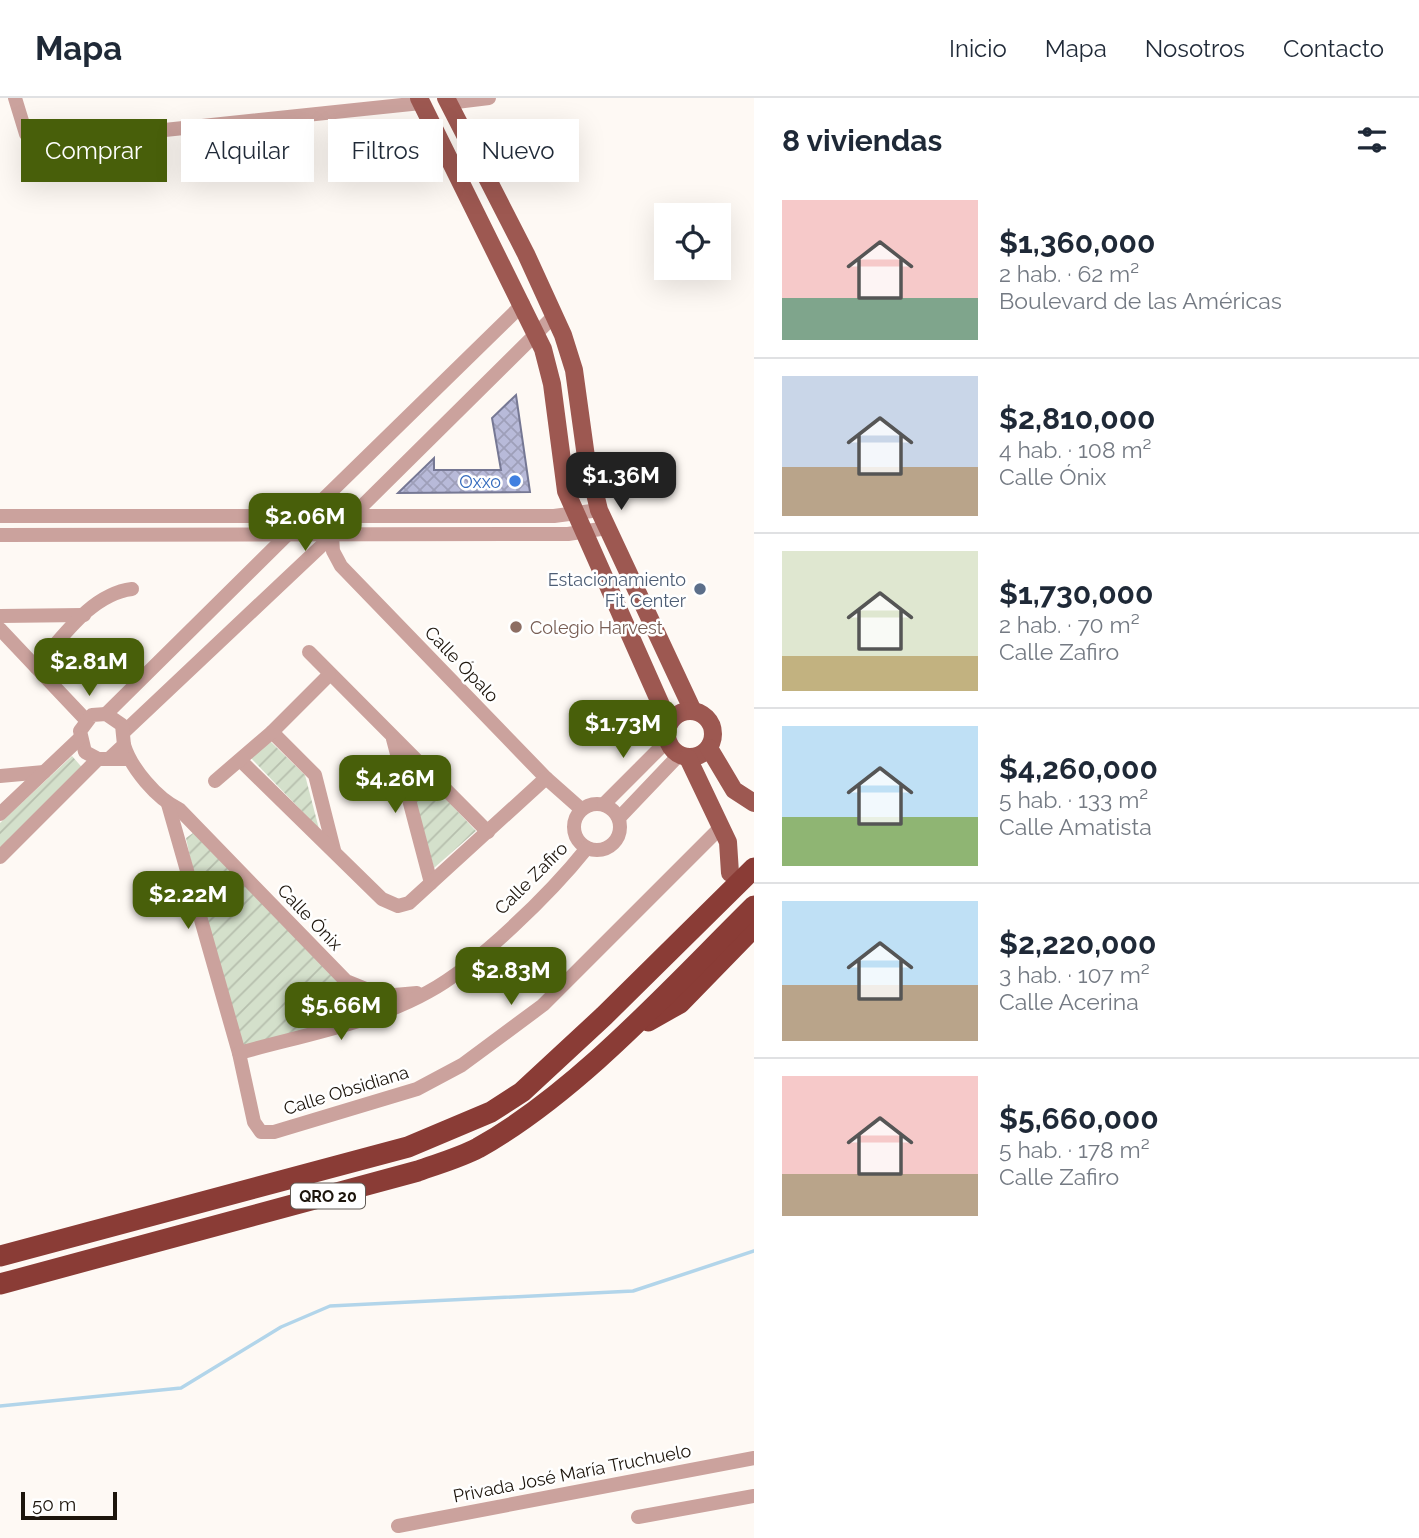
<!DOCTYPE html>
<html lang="es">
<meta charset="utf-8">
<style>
body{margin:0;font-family:Raleway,sans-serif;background:#f2f2f3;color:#1f2937;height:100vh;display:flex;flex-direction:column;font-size:26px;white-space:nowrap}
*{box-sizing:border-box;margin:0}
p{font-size:23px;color:#747a83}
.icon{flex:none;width:38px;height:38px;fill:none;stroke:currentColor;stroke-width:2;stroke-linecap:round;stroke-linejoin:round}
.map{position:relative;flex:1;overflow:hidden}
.sheet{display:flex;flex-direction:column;background:#fff;width:665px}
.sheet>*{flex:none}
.guide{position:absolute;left:21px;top:21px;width:626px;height:63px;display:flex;gap:14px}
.tools{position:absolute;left:654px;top:105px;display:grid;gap:14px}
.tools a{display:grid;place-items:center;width:77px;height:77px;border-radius:0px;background:#fff;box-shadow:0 7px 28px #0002;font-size:35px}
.scale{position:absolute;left:21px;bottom:18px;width:96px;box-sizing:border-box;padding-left:7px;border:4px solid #1d150c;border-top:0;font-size:19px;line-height:24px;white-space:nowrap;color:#1d150c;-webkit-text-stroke:5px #fff;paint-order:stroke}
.price{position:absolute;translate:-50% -60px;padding:0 16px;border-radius:14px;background:#485f0a;color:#fff;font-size:23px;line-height:46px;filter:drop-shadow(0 2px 4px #0008)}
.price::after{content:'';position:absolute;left:50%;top:42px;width:21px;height:16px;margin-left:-10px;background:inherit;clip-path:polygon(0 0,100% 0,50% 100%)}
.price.on{background:#222;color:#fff}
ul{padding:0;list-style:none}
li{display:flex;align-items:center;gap:21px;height:175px;padding:0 28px}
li+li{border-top:2px solid #e0e1e3}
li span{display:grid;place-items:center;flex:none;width:196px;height:140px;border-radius:0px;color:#555}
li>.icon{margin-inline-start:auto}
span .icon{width:84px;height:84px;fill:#fffc;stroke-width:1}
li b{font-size:30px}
h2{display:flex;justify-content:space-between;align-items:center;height:84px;padding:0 28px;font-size:30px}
.pill{padding:0 24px;border-radius:0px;background:#fff;box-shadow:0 7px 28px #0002;font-size:24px;line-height:63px}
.pill.on{background:#485f0a;color:#fff}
header{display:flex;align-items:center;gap:42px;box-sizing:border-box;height:98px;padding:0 35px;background:#fff;border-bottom:2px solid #e0e1e3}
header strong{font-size:33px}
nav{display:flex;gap:38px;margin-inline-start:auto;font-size:24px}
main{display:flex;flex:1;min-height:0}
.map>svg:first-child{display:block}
.garden{fill:url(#garden-furrows)}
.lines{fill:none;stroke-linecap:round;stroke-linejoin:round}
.stream{stroke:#b2d5ea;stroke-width:3.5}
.building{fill:url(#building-cross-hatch);stroke:#767894;stroke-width:2}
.minor{stroke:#cba29d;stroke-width:14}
.major{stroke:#9d5851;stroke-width:18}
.highway{stroke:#8a3c36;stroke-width:21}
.shop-dot{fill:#3f7fe0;stroke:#fff;stroke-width:2.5}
.service-dot{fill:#5c6f8a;stroke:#fff;stroke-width:2.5}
.education-dot{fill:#8d6e63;stroke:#fff;stroke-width:2.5}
.labels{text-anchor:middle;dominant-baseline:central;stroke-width:5;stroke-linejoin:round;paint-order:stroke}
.shield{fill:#fff;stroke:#615b55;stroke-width:2}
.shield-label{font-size:16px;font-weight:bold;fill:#1d150c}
.shop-label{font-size:18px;fill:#366cbe;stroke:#fff;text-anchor:end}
.service-label{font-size:18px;fill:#4e5e75;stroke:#fff;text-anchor:end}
.education-label{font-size:18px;fill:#785e54;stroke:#fff;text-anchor:start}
.street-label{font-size:18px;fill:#1d150c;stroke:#fff}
</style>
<header>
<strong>Mapa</strong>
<nav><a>Inicio</a><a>Mapa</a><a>Nosotros</a><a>Contacto</a></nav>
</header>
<main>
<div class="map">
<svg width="754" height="1440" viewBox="0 0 754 1440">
<defs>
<pattern id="garden-furrows" width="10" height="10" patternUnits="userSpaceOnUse" patternTransform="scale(1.75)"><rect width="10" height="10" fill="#d4e0cb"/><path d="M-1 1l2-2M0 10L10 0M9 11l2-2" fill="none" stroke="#b6bfad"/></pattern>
<pattern id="building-cross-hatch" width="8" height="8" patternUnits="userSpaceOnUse" patternTransform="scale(1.75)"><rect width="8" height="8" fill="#b8bad9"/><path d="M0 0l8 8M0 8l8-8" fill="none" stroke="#9e9fb9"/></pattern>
</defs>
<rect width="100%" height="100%" fill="#fef9f4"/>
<g class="garden">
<path d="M270 643 305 677 319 731 250 659Z"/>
<path d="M402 654 476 733 434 770Z"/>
<path d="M72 658 86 674 0 753V725Z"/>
<path d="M193 735 201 739 334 873 399 902 373 913 240 953 190 759 186 740Z"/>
</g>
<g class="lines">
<path class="stream" d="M0 1308 181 1290 281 1229 330 1208 633 1193 754 1153"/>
</g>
<path class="building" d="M516 297 530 394 398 395 434 360V372H501L492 320Z"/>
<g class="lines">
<g class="minor">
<path d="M15 0 26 36 32 43 41 45 421 5"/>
<path d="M448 5 489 0"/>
<path d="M0 418H554L599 412"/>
<path d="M304 420 523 206"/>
<path d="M349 421 555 217"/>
<path d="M0 437 568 436 607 430"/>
<path d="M332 438 333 453 341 468 546 680 581 711"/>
<path d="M0 518 84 517"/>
<path d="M0 531 86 622"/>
<path d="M309 554 488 734"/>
<path d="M36 569C62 540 91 496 132 491"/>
<path d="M106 616 289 435"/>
<path d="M125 633 335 435"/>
<path d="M272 634 315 677 334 752"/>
<path d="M393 641 431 785"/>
<path d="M124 647C131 670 157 701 179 711L346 883 383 898 417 895"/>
<path d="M110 660 124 647 122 627 106 616 92 617 80 633 85 654 98 661H128"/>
<path d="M241 663 382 801 398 808 409 805 546 680"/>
<path d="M0 678 44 674"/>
<path d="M215 683 272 634 329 577"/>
<circle cx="597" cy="729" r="23"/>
<path d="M168 706 239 955 254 1024 261 1034H274L417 991 462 967 543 907 721 729"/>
<path d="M604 706 667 643"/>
<path d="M0 716 80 640"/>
<path d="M619 720 679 657"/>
<path d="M0 759 98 661"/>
<path d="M239 955C299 938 373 925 428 894 478 867 551 795 587 750"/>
<path d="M638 1419 754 1398"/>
<path d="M398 1428 754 1360"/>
</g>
<g class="major">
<path d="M419 0 543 251 552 286 566 393 669 625"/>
<path d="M446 0 526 156 563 237 574 272 586 359 599 412 693 613"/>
<circle cx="690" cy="636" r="23"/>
<path d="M709 650 734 692 754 705"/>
<path d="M688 660 728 744 730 775"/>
</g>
<g class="highway">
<path d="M648 923 680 905 754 829"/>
<path d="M0 1158 408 1049 491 1014 522 994 604 918 754 770"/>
<path d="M0 1186 418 1073C437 1066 459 1060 478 1050 578 994 672 889 754 808"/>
</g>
</g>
<circle class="shop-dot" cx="515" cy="383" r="7"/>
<circle class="service-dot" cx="700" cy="491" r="7"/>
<circle class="education-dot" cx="516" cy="529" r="7"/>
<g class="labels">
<rect class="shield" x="291" y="1085.5" width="74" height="25" rx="5"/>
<g class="shield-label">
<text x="328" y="1098">QRO 20</text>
</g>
<g class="shop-label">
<text x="501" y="383">Oxxo</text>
</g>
<g class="service-label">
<text x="686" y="481">Estacionamiento<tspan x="686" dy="21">Fit Center</tspan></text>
</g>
<g class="education-label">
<text x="530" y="529">Colegio Harvest</text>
</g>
<g class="street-label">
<text transform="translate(462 566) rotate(46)">Calle Ópalo</text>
<text transform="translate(531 780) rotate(-45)">Calle Zafiro</text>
<text transform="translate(310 819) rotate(46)">Calle Ónix</text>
<text transform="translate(346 992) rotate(-17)">Calle Obsidiana</text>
<text transform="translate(572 1375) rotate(-11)">Privada José María Truchuelo</text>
</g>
</g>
</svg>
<div class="tools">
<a><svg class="icon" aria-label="locate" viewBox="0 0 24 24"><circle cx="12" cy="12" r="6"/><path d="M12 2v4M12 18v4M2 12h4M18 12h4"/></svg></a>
</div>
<div class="scale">50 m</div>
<b class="price on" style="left:621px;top:414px">$1.36M</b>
<b class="price" style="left:305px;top:455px">$2.06M</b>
<b class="price" style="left:89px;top:600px">$2.81M</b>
<b class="price" style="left:623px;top:662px">$1.73M</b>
<b class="price" style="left:395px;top:717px">$4.26M</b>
<b class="price" style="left:188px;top:833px">$2.22M</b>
<b class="price" style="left:511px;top:909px">$2.83M</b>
<b class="price" style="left:341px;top:944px">$5.66M</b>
<div class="guide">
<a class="pill on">Comprar</a>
<a class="pill">Alquilar</a>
<a class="pill">Filtros</a>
<a class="pill">Nuevo</a>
</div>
</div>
<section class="sheet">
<h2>8 viviendas<svg class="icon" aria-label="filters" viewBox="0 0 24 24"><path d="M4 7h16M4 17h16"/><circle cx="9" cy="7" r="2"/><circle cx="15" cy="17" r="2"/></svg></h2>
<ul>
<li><span style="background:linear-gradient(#f6c9c9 70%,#7fa58c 0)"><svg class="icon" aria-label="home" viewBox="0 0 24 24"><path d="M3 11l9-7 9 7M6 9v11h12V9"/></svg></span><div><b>$1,360,000</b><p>2 hab. · 62 m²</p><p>Boulevard de las Américas</p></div></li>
<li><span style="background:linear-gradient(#c9d6e8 65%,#b9a48a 0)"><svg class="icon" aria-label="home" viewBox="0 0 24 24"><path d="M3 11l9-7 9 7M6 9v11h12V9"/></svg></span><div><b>$2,810,000</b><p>4 hab. · 108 m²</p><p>Calle Ónix</p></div></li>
<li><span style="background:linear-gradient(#dfe7d0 75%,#c2b280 0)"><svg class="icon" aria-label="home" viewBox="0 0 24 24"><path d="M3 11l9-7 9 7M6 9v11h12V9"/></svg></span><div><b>$1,730,000</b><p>2 hab. · 70 m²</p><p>Calle Zafiro</p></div></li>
<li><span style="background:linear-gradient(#bfe0f5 65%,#8fb573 0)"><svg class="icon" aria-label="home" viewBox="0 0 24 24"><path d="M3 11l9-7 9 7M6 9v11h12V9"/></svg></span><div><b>$4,260,000</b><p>5 hab. · 133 m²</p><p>Calle Amatista</p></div></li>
<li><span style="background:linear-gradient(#bfe0f5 60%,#b9a48a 0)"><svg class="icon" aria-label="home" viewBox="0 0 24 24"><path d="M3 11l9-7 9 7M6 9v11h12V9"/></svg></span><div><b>$2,220,000</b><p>3 hab. · 107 m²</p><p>Calle Acerina</p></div></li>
<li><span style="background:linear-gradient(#f6c9c9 70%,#b9a48a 0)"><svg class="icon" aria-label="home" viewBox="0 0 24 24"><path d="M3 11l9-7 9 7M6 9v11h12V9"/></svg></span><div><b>$5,660,000</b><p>5 hab. · 178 m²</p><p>Calle Zafiro</p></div></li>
</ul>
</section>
</main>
